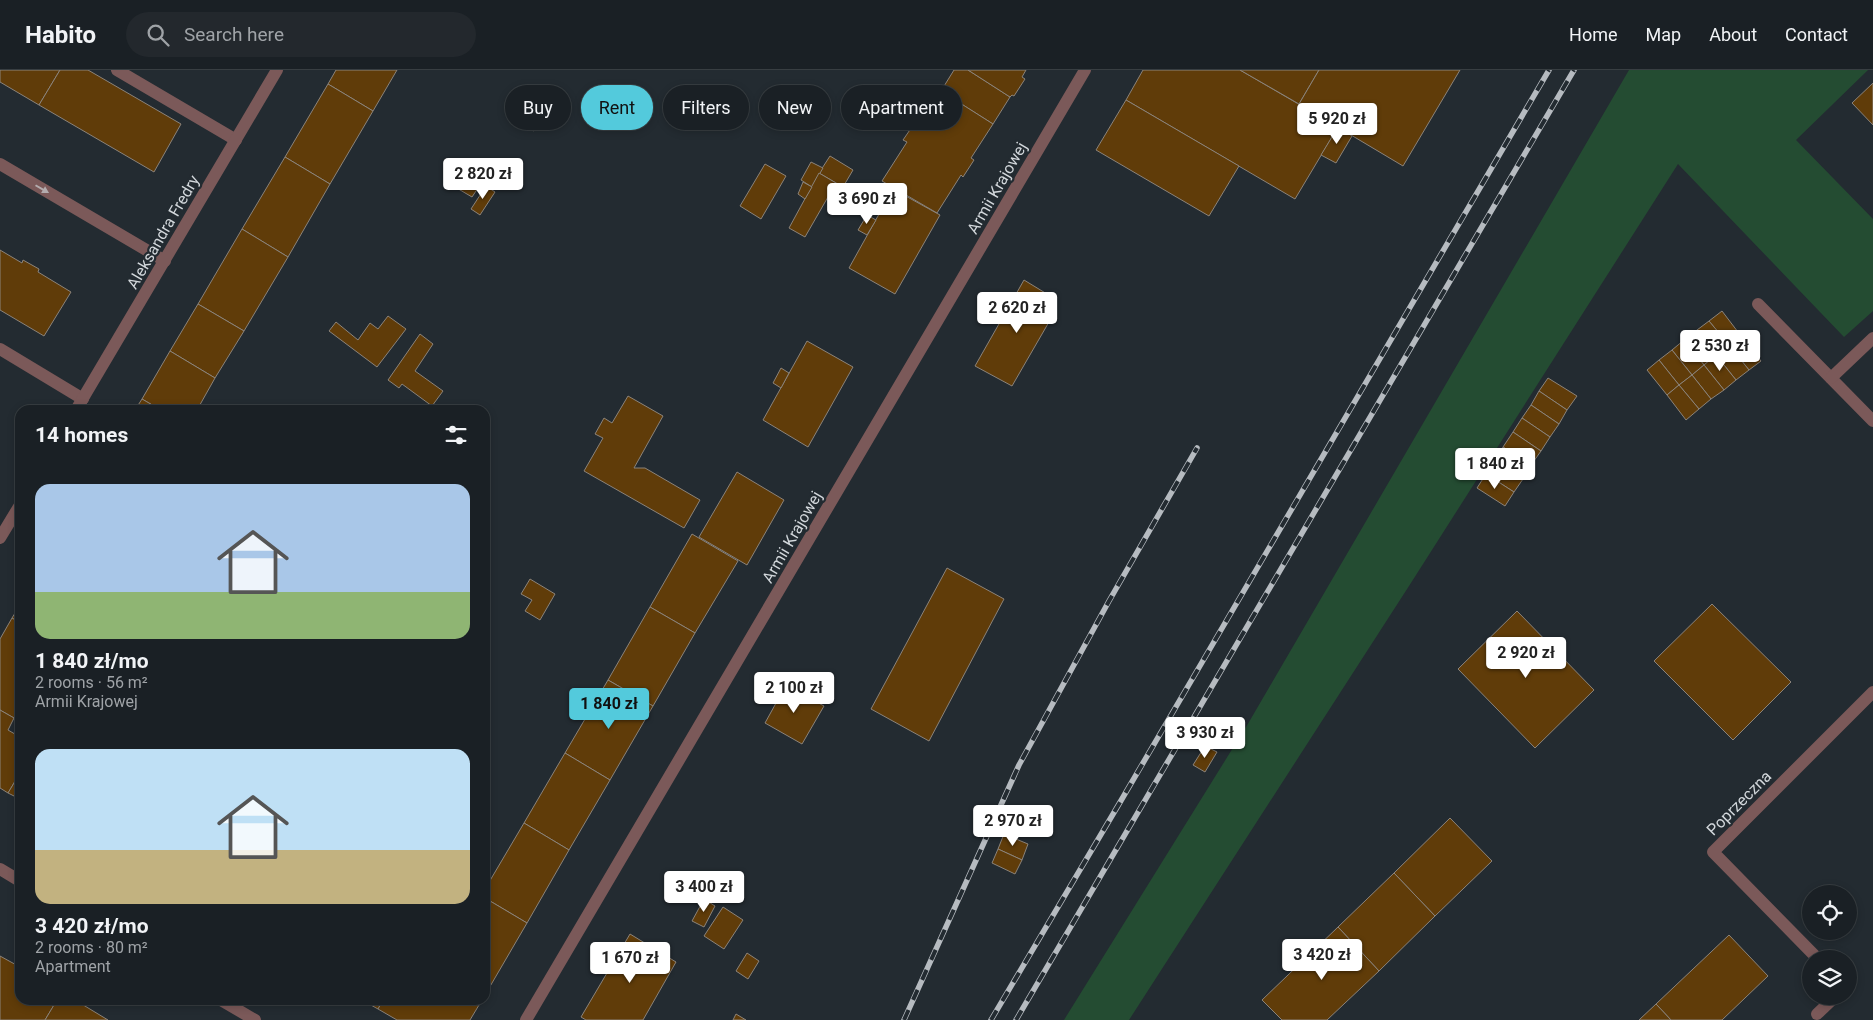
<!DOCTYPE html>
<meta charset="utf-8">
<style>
body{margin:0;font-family:Roboto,sans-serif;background:#23282d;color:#f1f3f6;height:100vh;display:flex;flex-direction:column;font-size:19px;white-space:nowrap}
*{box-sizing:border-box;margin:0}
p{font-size:16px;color:#9fa3a7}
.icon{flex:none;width:28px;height:28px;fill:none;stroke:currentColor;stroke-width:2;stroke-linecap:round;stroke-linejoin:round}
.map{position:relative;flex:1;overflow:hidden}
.panel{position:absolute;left:15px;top:335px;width:475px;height:600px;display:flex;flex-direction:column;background:#1a2025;border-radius:15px;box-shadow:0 2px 8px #0003,0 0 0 1px #383e42}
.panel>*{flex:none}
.banner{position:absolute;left:505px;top:15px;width:475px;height:45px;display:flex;gap:10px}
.fabs{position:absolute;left:1802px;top:815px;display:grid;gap:10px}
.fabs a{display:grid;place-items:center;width:55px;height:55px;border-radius:50%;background:#1a2025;box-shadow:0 2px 8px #0003,0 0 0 1px #383e42;font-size:25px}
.price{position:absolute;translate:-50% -42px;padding:0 11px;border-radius:5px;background:#fff;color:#222;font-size:16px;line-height:32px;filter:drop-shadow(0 1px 2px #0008)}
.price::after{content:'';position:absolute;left:50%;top:30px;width:15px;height:11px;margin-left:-8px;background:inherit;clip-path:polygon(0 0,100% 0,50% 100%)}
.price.active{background:#53cadc;color:#111}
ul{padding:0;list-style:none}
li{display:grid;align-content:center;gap:10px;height:265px;padding:0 20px}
li span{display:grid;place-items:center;height:155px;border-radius:15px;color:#555}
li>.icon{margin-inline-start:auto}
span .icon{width:90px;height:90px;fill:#fffc;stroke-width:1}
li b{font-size:21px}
h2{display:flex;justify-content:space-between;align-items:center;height:60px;padding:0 20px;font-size:21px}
.tag{padding:0 18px;border-radius:22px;background:#1a2025;box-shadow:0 2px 8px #0003,0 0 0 1px #383e42;font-size:18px;line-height:45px}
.tag.active{background:#53cadc;color:#111}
header{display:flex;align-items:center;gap:30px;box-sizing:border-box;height:70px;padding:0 25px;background:#1a2025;border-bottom:1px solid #383e42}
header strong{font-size:24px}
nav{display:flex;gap:28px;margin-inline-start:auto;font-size:18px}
.search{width:350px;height:45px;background:#23282d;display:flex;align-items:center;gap:12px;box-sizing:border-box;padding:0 18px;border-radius:28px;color:#9fa3a7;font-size:19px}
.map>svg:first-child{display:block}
.green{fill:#244c32}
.building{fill:#603c09;stroke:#8b837a}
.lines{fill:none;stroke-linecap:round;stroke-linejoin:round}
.minor{stroke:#7b5959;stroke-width:12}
.rail-casing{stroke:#b6bbc0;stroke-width:5.5}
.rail{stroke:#232b31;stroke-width:4;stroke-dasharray:11;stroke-linecap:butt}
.oneway{fill:#b4acae}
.labels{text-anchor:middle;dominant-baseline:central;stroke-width:4.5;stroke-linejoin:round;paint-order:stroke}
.street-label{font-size:16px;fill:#d3d8dc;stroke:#232b31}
</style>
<header>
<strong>Habito</strong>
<div class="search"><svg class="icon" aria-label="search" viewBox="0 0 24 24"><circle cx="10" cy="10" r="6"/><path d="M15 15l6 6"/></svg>Search here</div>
<nav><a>Home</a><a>Map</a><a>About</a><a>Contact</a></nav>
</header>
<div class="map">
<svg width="1873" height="950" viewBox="0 0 1873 950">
<rect width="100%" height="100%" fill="#232b31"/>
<path class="green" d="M1629 0H1868L1796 70 1873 149V241L1844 267 1678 94 1409 516 1129 950H1064L1249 652Z"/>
<g class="building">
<path d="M0 0H60L39 35 0 12Z"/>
<path d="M60 0H88L181 54 154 102 39 35Z"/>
<path d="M336 0H397L373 41 328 14Z"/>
<path d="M954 0H968L1010 27 993 54 941 21Z"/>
<path d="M968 0H1026L1022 7 1025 9 1014 26 1012 25 1010 27Z"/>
<path d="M1143 0H1240L1338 57 1295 129 1126 30Z"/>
<path d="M1240 0H1319L1299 34Z"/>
<path d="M1319 0H1460L1403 96 1299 34Z"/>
<path d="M1873 13V55L1852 33Z"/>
<path d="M328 14 373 41 330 114 285 87Z"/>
<path d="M941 21 993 54 971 88 974 90 963 107 961 105 937 143 882 111 907 72 903 70 916 51 918 53 938 22 939 23Z"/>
<path d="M1126 30 1239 96 1209 146 1096 80Z"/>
<path d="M529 34 545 44 534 61 518 50Z"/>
<path d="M1338 57 1352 66 1336 93 1321 85Z"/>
<path d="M830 86 853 100 843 117 819 103Z"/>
<path d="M285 87 330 114 288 187 242 159Z"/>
<path d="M811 92 823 98 812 117 801 110Z"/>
<path d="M765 94 786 106 761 149 740 136Z"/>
<path d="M819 103 836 113 805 167 789 158Z"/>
<path d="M461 107 478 118 472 127 455 117Z"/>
<path d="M803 112 812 117 805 129 798 124Z"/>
<path d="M486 116 495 122 480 145 471 139Z"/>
<path d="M893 119 940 145 895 224 849 198Z"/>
<path d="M867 145 876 150 867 165 858 160Z"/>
<path d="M242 159 288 187 244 261 198 234Z"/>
<path d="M0 180 22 193 23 190 39 199 38 202 71 222 44 266 0 240Z"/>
<path d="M1024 210 1047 224 1053 245 1012 316 975 296Z"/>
<path d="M198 234 244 261 215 308 170 281Z"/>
<path d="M1722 241 1741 266 1729 275 1709 251Z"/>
<path d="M388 246 406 259 377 297 329 261 336 252 358 270 370 253 378 259Z"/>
<path d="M1709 251 1729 275 1716 285 1697 260Z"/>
<path d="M1697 260 1716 285 1704 295 1684 270Z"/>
<path d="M420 264 433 274 415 301 443 321 432 336 402 314 399 318 388 310Z"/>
<path d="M1741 266 1761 291 1749 300 1729 275Z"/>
<path d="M1684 270 1704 295 1692 305 1672 280Z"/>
<path d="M807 271 853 297 808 377 763 350Z"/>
<path d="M1729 275 1749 300 1736 310 1716 285Z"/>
<path d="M1672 280 1692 305 1679 315 1659 290Z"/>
<path d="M170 281 215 308 197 340H161L142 329Z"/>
<path d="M1716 285 1736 310 1724 320 1704 295Z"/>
<path d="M1659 290 1679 315 1667 325 1647 300Z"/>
<path d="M1704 295 1724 320 1711 329 1692 305Z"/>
<path d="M781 298 789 303 781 318 773 313Z"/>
<path d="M1692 305 1711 329 1699 339 1679 315Z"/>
<path d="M1548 308 1577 326 1567 340 1539 321Z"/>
<path d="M1679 315 1699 339 1686 350 1667 325Z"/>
<path d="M1539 321 1567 340 1559 354 1531 335Z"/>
<path d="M628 326 663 346 634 398H645L700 430 684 458 584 401 603 368 595 364 604 348 612 353Z"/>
<path d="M142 329 161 340H135Z"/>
<path d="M1531 335 1559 354 1550 367 1522 348Z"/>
<path d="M1522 348 1550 367 1541 381 1513 362Z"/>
<path d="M1513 362 1541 381 1531 395 1503 377Z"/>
<path d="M1503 377 1531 395 1523 409 1495 390Z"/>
<path d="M1495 390 1523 409 1514 422 1486 404Z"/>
<path d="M737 402 784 430 747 495 699 467Z"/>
<path d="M1486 404 1514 422 1505 436 1477 418Z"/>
<path d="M692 464 738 491 695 563 650 537Z"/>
<path d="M947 498 1004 529 929 671 871 639Z"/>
<path d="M530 509 555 524 540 550 525 541 532 530 521 524Z"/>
<path d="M1712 534 1791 612 1733 670 1654 591Z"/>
<path d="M20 535V553L12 548Z"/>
<path d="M650 537 695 563 653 636 608 610Z"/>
<path d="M1517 541 1594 620 1535 678 1458 599Z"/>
<path d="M12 548 20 553V639L14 648 0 640V569Z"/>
<path d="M608 610 653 636 610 710 565 683Z"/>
<path d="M786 615 824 636 802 674 765 653Z"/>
<path d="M485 622 490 625 485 634Z"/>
<path d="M0 640 14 648 8 660 20 667V703L8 723 0 718Z"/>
<path d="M1205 676 1217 682 1205 702 1193 695Z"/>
<path d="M565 683 610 710 569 780 524 753Z"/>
<path d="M20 703V729L8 723Z"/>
<path d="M1450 748 1492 791 1435 846 1394 803Z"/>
<path d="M524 753 569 780 527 853 485 828V819Z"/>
<path d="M1004 764 1028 774 1022 790 998 779Z"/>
<path d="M998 779 1022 790 1015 804 992 793Z"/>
<path d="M1394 803 1435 846 1379 901 1338 857Z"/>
<path d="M485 828 527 853 485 925Z"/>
<path d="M704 829 715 836 704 857 692 851Z"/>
<path d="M723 837 743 850 724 879 704 866Z"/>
<path d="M1338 857 1379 901 1327 950H1282L1262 930Z"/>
<path d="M630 864 676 892 643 950H586L581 947Z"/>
<path d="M1729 865 1768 906 1722 950H1671L1656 934Z"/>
<path d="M747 883 759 891 748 909 736 901Z"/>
<path d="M0 886 20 897V930H57L45 950H0Z"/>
<path d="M57 930H75L108 950H45Z"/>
<path d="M362 930H383L378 939Z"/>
<path d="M383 930H482L470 950H397L378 939Z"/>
<path d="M1656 934 1671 950H1639Z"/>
<path d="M736 944 746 950H733Z"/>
</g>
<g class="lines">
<g class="minor">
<path d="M117 0 236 70"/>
<path d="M0 94 165 191"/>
<path d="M1758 234 1873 351"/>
<path d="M0 279 83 329"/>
<path d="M1831 308 1873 268"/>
<path d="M76 340 277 0"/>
<path d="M0 468 20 435"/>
<path d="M0 799 20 811"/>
<path d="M1818 889 1713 782 1873 622"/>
<path d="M221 930 255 950"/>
<path d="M1817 944 1836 926"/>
<path d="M526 950 1085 0"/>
</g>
<defs>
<g id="rail">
<path d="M904 950 1019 695 1109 531 1197 378"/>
<path d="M991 950 1119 734 1549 0"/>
<path d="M1016 950 1574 0"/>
</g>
</defs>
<use href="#rail" class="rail-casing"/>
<use href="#rail" class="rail"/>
</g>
<defs><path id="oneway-solid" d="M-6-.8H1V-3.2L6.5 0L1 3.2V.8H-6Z" transform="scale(1.25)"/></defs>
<use class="oneway" href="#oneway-solid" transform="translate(42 119) rotate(30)"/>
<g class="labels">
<g class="street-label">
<text transform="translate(997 118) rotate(-60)">Armii Krajowej</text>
<text transform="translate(163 162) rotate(-60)">Aleksandra Fredry</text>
<text transform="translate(792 467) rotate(-60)">Armii Krajowej</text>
<text transform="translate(1739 733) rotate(-45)">Poprzeczna</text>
</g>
</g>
</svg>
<div class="fabs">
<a><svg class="icon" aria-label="locate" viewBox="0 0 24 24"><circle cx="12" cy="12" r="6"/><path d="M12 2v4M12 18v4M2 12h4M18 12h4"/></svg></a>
<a><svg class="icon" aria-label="layers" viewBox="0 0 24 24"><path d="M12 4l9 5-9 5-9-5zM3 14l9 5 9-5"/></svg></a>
</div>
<b class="price" style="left:1337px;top:75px">5 920 zł</b>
<b class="price" style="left:483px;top:130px">2 820 zł</b>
<b class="price" style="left:867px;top:155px">3 690 zł</b>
<b class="price" style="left:1017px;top:264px">2 620 zł</b>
<b class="price" style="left:1720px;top:302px">2 530 zł</b>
<b class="price" style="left:1495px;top:420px">1 840 zł</b>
<b class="price" style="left:1526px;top:609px">2 920 zł</b>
<b class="price" style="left:794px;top:644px">2 100 zł</b>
<b class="price active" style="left:609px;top:660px">1 840 zł</b>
<b class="price" style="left:1205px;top:689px">3 930 zł</b>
<b class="price" style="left:1013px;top:777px">2 970 zł</b>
<b class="price" style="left:704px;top:843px">3 400 zł</b>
<b class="price" style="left:1322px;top:911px">3 420 zł</b>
<b class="price" style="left:630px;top:914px">1 670 zł</b>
<div class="banner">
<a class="tag">Buy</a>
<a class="tag active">Rent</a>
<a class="tag">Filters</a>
<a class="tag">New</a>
<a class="tag">Apartment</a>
</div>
<section class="panel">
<h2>14 homes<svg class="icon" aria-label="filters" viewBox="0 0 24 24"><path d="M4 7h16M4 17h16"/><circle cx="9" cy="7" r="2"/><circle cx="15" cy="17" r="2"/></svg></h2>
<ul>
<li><span style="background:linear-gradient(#a9c7e8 70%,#8fb573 0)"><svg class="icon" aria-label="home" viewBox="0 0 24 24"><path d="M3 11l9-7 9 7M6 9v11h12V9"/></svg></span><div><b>1 840 zł/mo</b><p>2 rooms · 56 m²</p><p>Armii Krajowej</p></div></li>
<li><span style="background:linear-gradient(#bfe0f5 65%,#c2b280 0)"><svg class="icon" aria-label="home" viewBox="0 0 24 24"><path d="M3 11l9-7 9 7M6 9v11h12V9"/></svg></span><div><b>3 420 zł/mo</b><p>2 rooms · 80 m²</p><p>Apartment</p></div></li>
</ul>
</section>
</div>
